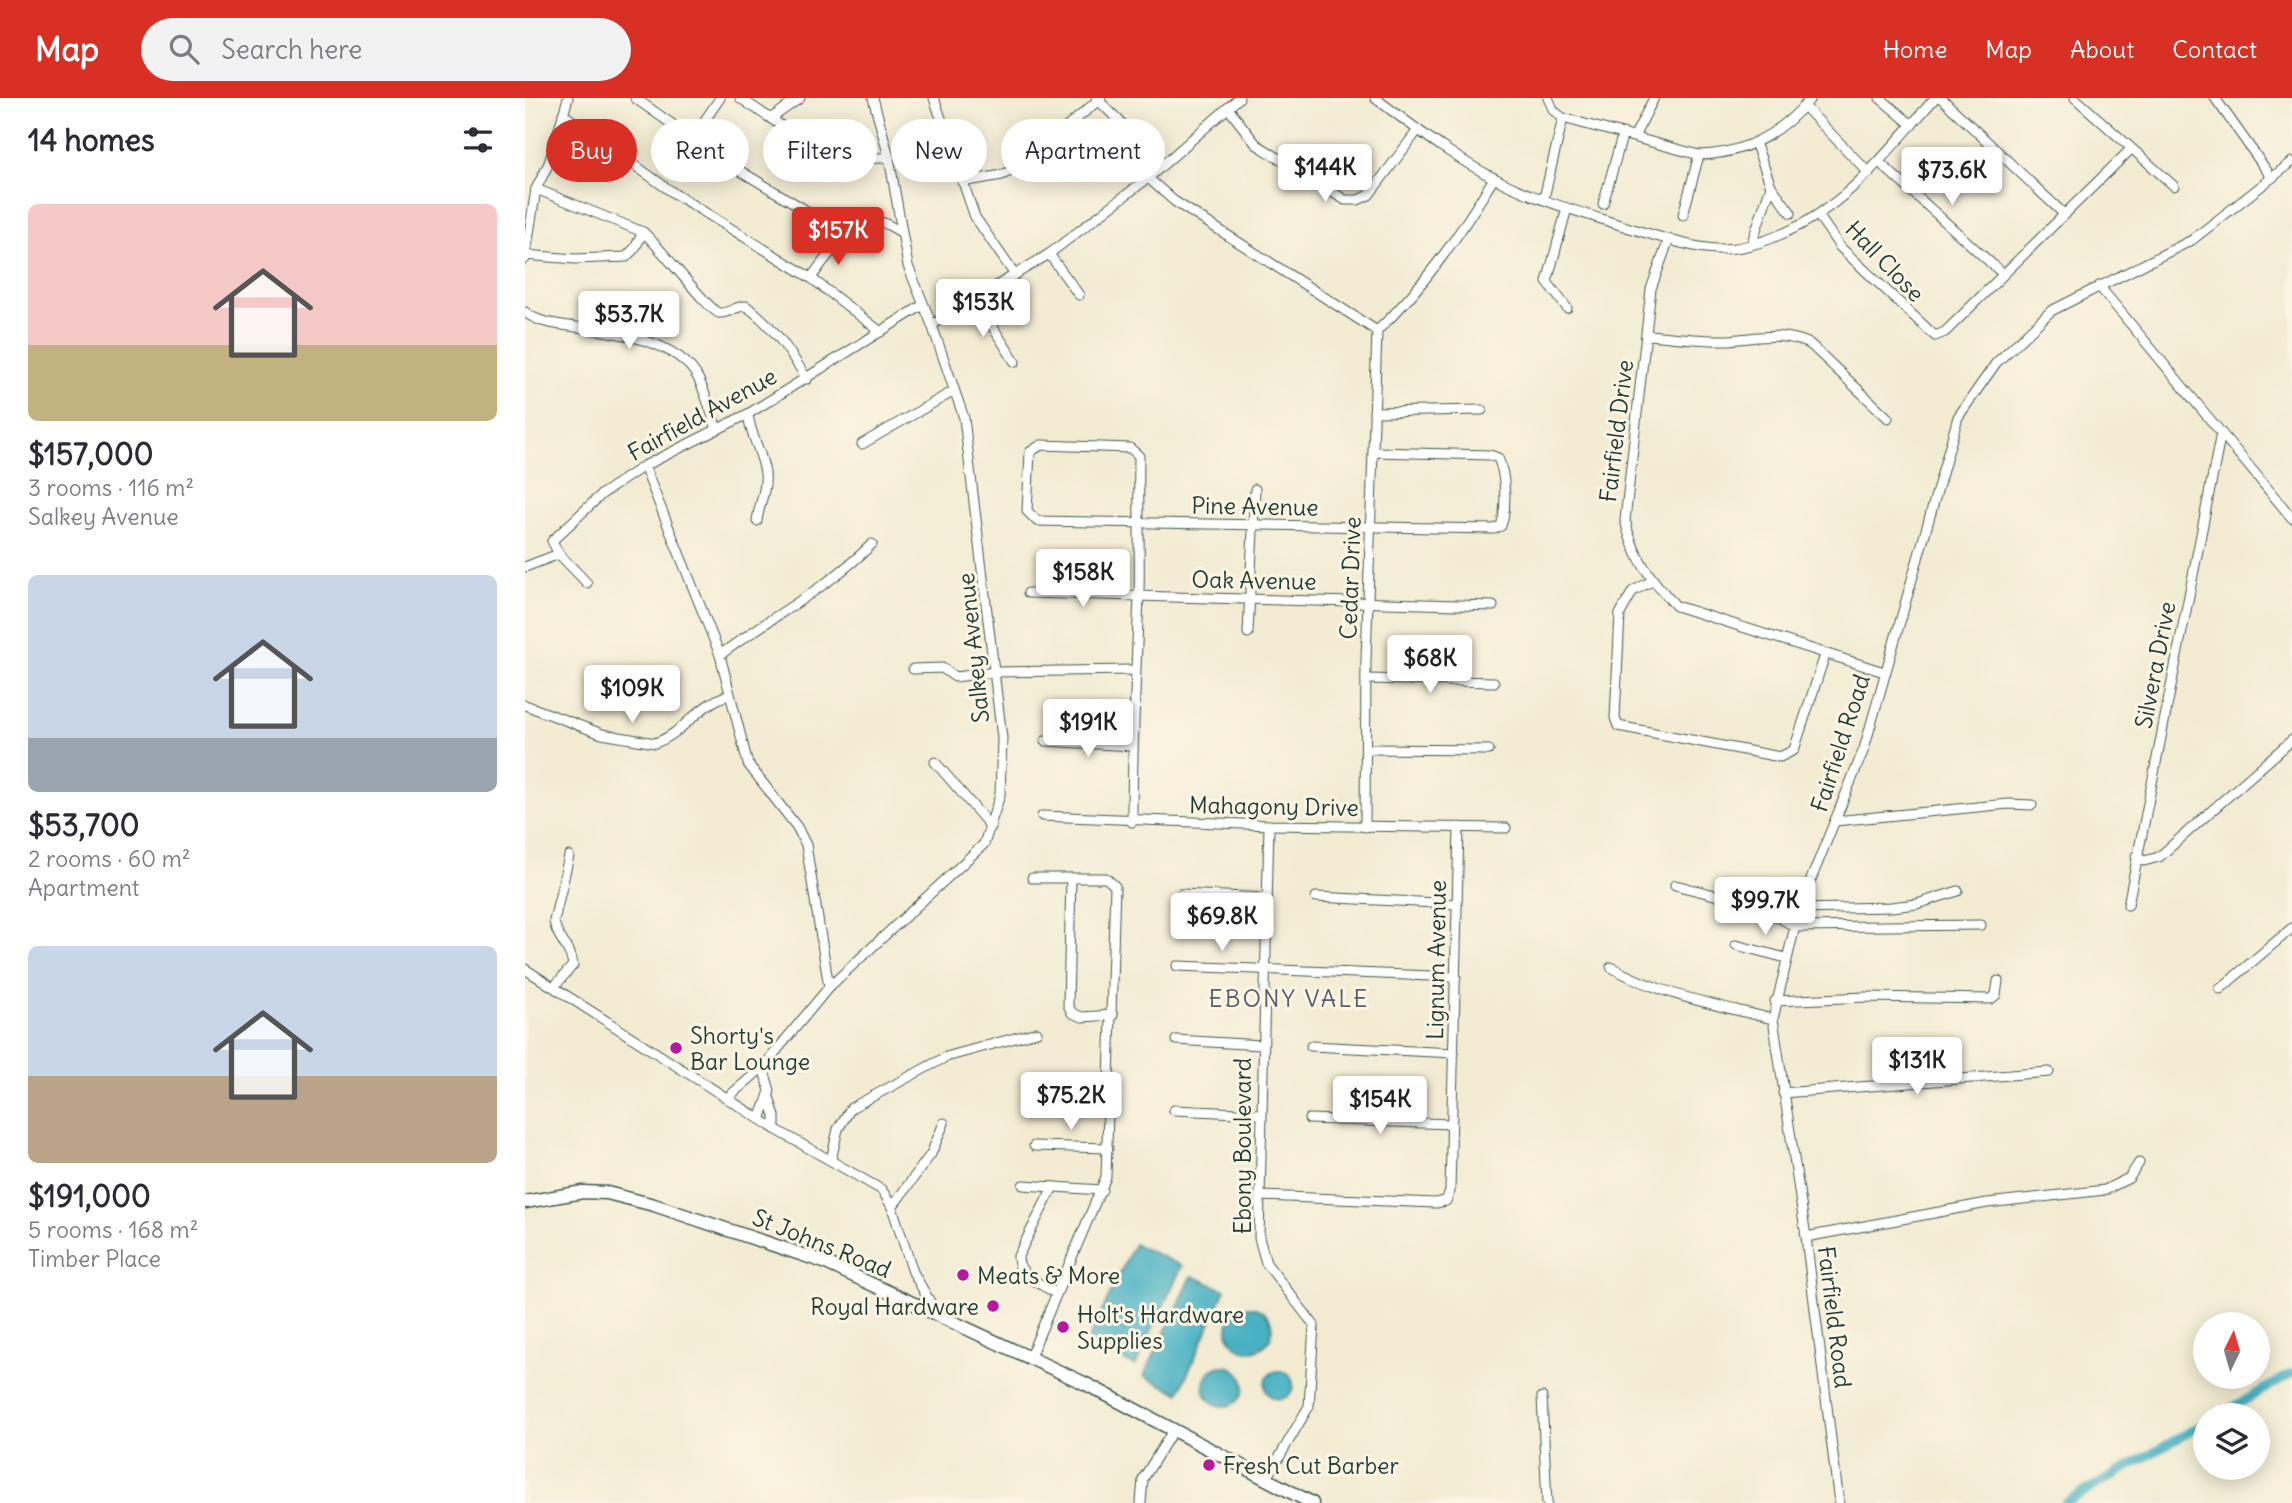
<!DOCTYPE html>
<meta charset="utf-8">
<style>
body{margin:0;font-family:Delius,sans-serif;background:#f2f2f3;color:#2b2b33;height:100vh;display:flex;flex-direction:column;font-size:26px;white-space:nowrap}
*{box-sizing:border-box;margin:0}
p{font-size:23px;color:#7c7c81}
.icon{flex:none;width:38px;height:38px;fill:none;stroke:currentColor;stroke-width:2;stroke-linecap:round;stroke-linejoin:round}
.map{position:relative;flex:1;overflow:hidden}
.side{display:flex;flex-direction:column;background:#fff;width:525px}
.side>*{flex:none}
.banner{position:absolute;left:21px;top:21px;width:665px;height:63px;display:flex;gap:14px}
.needle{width:46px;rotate:5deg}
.tools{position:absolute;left:1668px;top:1214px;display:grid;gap:14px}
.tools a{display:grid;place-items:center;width:77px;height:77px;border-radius:50%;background:#fff;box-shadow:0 4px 18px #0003;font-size:35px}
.price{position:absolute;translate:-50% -60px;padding:0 16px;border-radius:7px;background:#fff;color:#222;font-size:23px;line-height:46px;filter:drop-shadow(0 2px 4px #0008)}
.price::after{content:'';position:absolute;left:50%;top:42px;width:21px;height:16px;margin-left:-10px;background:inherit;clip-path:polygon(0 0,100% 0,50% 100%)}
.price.current{background:#d93025;color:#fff}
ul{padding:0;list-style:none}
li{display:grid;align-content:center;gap:14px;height:371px;padding:0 28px}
li span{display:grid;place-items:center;height:217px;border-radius:10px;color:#555}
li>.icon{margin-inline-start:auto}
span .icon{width:126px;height:126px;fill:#fffc;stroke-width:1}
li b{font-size:30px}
h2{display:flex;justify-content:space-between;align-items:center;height:84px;padding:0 28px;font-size:30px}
.chip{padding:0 24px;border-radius:32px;background:#fff;box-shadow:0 4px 18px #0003;font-size:24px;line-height:63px}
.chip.current{background:#d93025;color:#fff}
header{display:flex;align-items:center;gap:42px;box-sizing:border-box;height:98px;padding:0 35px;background:#d93025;color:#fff}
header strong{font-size:33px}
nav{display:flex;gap:38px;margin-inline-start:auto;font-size:24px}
.search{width:490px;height:63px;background:#f2f2f3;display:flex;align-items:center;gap:18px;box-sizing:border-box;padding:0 24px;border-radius:38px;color:#7c7c81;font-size:26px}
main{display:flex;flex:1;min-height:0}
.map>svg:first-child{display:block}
.water{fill:#46b1c3;stroke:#32777c;stroke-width:2}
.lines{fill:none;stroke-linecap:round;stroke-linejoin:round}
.canal{stroke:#46b1c3;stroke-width:9}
.minor-casing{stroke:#3f574c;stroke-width:11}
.secondary-casing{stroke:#3f574c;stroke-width:15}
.minor{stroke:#fff;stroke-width:9}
.secondary{stroke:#fff;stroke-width:12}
.poi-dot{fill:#b5179e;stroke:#fcf5e5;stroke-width:2.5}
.labels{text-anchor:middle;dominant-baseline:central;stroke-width:6;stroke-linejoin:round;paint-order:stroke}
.street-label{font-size:23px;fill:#1f3d34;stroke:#fcf5e5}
.poi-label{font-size:23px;fill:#1f3d34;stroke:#fcf5e5;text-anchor:start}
.neighbourhood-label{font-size:24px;letter-spacing:2px;fill:#585f6f;stroke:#fcf5e5}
</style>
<header>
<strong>Map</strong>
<div class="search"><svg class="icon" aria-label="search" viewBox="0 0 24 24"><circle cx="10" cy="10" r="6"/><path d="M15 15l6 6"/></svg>Search here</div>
<nav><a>Home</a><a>Map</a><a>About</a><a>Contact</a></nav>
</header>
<main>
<section class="side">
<h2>14 homes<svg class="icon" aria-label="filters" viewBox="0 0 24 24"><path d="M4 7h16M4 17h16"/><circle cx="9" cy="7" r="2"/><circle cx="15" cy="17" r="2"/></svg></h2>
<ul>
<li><span style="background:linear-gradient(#f6c9c9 65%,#c2b280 0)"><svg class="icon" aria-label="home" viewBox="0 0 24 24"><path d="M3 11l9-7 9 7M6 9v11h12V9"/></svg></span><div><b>$157,000</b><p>3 rooms · 116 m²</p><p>Salkey Avenue</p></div></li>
<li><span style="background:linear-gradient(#c9d6e8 75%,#9aa5b1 0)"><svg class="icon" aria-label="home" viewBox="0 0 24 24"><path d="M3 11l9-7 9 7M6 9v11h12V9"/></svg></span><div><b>$53,700</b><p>2 rooms · 60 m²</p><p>Apartment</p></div></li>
<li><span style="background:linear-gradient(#c9d6e8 60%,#b9a48a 0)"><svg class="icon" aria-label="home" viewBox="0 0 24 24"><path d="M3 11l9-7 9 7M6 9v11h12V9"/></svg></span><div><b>$191,000</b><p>5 rooms · 168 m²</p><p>Timber Place</p></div></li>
</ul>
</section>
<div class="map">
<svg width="1767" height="1405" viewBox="0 0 1767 1405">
<rect width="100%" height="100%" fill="#fcf5e5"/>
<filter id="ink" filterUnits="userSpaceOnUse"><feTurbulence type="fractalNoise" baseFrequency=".0143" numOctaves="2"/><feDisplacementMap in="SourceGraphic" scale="14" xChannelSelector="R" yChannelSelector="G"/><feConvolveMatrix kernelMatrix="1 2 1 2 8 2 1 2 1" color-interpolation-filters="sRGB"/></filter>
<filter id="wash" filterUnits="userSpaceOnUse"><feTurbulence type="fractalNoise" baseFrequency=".00686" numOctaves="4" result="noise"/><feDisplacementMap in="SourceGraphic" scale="28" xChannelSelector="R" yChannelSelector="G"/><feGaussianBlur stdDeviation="1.57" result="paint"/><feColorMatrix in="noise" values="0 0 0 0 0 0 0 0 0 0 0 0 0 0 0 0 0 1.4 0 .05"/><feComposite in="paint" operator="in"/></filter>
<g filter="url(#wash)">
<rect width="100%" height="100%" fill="#f3ecd3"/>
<g class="water">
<path d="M609 1146 657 1168 610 1268 562 1245Z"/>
<path d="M667 1178 700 1192 654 1295 619 1278Z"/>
<circle cx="725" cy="1231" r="22"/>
<circle cx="699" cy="1288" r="20"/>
<circle cx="754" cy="1287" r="14"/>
</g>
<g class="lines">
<g class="canal">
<path d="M1693 1318 1767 1275"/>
<path d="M1540 1405 1680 1325"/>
</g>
</g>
</g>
<g filter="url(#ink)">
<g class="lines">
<defs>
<g id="minor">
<path d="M110 0 202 65 279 111 316 141"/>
<path d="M215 0 300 57 324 63 364 59"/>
<path d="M409 0 450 119 490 177"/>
<path d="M571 0 638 66"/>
<path d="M850 0C888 28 927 59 969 80 1012 103 1062 116 1108 131 1135 139 1163 149 1191 151 1212 152 1233 146 1252 138 1320 111 1363 53 1410 0"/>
<path d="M1023 0 1029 13 1038 20 1174 57C1220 56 1256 36 1286 0"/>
<path d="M1355 0 1387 27"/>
<path d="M1416 0 1540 117"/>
<path d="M1550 0 1649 88"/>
<path d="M1690 0 1747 80"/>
<path d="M1279 8 1344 75"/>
<path d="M703 10 731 46 820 102H833L844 97 893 32"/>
<path d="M38 16 150 96 286 180 356 234"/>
<path d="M248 19 275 0"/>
<path d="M1109 39 1129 0"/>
<path d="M167 41 195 0"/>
<path d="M1231 47 1246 88 1266 115"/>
<path d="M1355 65 1478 176"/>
<path d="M623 80 649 103 852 233"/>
<path d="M437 84 477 77 496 68 576 0"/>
<path d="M11 91 118 134C134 147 184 213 194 215 203 216 211 208 221 208 247 226 265 254 282 281"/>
<path d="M1019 100 1038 20"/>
<path d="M1078 106 1098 35"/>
<path d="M1042 110 1022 184 1042 210"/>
<path d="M1158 117 1174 57"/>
<path d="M1293 117 1315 149 1410 238 1420 234 1606 51"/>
<path d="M1144 141 1126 191 1100 422C1108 458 1125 481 1151 508L1359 574"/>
<path d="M1226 147 1246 88"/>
<path d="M524 156 554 197"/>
<path d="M0 157 50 161 101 159 110 150 118 134"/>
<path d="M0 161 11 91 24 65 43 0"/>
<path d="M286 180C300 161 329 117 356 124 363 126 370 131 376 134"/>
<path d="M1574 188 1767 420"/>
<path d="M450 201 490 264"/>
<path d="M0 214C15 226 33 226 51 229 88 234 153 242 173 280 181 296 186 314 192 331"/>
<path d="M407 227 524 156 623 80 714 0"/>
<path d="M852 233C900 188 935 136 969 80"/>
<path d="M1122 237C1149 239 1177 243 1204 242 1233 240 1258 233 1285 246L1363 320"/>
<path d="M849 314 957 312"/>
<path d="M223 316C225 337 237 354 240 375 242 392 234 406 232 423"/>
<path d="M337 346 427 294"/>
<path d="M119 368 195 557 223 666 272 729 281 747 304 889"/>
<path d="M0 469 34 456"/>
<path d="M1127 483 1108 493 1095 516 1090 620 1093 628 1255 659 1269 652 1300 557"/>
<path d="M62 485 34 456 27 443 77 396 119 368 223 316 398 207"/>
<path d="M503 495 968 508"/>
<path d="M723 535 730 391"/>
<path d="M195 557C245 519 302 491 347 446"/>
<path d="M388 571 417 570 430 579 471 574 609 572"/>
<path d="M841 581 969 584"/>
<path d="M0 607 77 636 130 645C158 636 174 605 204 597"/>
<path d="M520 643 607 648"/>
<path d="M841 651 964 652"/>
<path d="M410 664 466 729"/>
<path d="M517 718 744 727 981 730"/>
<path d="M1310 723 1483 706 1507 707"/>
<path d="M607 724C607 648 611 574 614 498 615 452 613 405 614 358L605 350 516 347 505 354 502 413 512 423 969 431 976 428C982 411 981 377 973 360L965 357 849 354"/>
<path d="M840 729 841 562 852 233"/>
<path d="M1611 758 1619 763 1634 759 1767 642"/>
<path d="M546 780 543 907 547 915 557 919 588 917"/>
<path d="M1150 787C1192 798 1234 805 1270 829L1456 827"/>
<path d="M656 796 742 800"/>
<path d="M791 799 932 806"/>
<path d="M1603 807 1696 335"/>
<path d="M1274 811 1366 809 1392 806 1433 793"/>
<path d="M1211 847 1261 860"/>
<path d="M652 868 931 879"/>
<path d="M1086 869C1135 897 1193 907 1248 921"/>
<path d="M0 871 250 1031 357 1092 367 1109 388 1174 413 1218"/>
<path d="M29 889 48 867C46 849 31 840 29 823L44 758"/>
<path d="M1695 891 1767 830"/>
<path d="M1250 903 1341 899 1466 901 1471 897 1473 883"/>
<path d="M651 942 737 947"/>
<path d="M786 948 929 955"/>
<path d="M1258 995 1524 974"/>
<path d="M244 999 250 1018V1031"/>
<path d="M202 1000 238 969 304 889 459 746 475 697 477 640 439 320 407 227 383 168 364 59 348 0"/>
<path d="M522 1004 584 1006"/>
<path d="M649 1012 735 1016"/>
<path d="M236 1019 245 993 238 969"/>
<path d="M784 1021 926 1026"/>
<path d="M509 1048 583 1050"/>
<path d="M306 1062 313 1031 326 1010 421 959 512 934"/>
<path d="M498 1087 577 1092"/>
<path d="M528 1089 493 1158C492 1177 515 1185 530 1195"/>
<path d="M735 1098 911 1105 921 1103 925 1093 934 729"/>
<path d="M367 1109 406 1056 419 1025"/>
<path d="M1281 1139 1462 1105 1580 1092 1604 1080 1614 1065"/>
<path d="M504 1261 581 1079 590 788 581 780H507"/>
<path d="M1017 1299 1022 1405"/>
<path d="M741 1382 784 1308 789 1227 741 1165 734 1140 744 727"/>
<path d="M616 1405 618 1381 647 1334"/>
<path d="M1314 1405 1281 1139 1248 921 1274 811 1339 651 1433 319 1471 265 1526 213 1667 142 1767 64"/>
</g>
<path id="secondary" d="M0 1104 58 1094 82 1095 129 1107 299 1164 561 1286 787 1405"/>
</defs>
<use href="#minor" class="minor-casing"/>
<use href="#secondary" class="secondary-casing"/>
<use href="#minor" class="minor"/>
<use href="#secondary" class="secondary"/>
</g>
</g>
<g class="poi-dot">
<circle cx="151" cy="950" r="7"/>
<circle cx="438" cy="1177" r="7"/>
<circle cx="468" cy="1208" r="7"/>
<circle cx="538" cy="1229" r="7"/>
<circle cx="684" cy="1367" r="7"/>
</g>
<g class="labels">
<g class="street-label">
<text transform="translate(1360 163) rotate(46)">Hall Close</text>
<text transform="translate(177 316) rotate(-29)">Fairfield Avenue</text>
<text transform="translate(1091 333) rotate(-83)">Fairfield Drive</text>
<text transform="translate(730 408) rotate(1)">Pine Avenue</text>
<text transform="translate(825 480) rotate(-88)">Cedar Drive</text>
<text transform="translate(729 482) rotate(1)">Oak Avenue</text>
<text transform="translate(448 550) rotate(-96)">Salkey Avenue</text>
<text transform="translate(1630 567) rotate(-79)">Silvera Drive</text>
<text transform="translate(1315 645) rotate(-72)">Fairfield Road</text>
<text transform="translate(749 708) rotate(1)">Mahagony Drive</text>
<text transform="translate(911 862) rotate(-89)">Lignum Avenue</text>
<text transform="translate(717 1048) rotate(-90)">Ebony Boulevard</text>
<text transform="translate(297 1145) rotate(22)">St Johns Road</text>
<text transform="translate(1310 1219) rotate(83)">Fairfield Road</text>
</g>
<g class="poi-label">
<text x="165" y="937">Shorty's<tspan x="165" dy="26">Bar Lounge</tspan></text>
<text x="452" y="1177">Meats &amp; More</text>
<text x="454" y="1208" text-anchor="end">Royal Hardware</text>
<text x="552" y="1216">Holt's Hardware<tspan x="552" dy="26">Supplies</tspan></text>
<text x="698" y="1367">Fresh Cut Barber</text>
</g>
<g class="neighbourhood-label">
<text x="764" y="900">EBONY VALE</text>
</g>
</g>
</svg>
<div class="tools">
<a><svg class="needle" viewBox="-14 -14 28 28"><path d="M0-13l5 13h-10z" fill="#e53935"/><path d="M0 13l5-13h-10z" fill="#7c7c81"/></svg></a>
<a><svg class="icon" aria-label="layers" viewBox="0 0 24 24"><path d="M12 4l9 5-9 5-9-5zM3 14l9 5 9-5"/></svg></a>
</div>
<b class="price" style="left:800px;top:106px">$144K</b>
<b class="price" style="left:1427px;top:109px">$73.6K</b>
<b class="price current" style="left:313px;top:169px">$157K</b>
<b class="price" style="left:458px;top:241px">$153K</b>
<b class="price" style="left:104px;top:253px">$53.7K</b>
<b class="price" style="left:558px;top:511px">$158K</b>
<b class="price" style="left:905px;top:597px">$68K</b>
<b class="price" style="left:107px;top:627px">$109K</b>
<b class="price" style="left:563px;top:661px">$191K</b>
<b class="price" style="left:1240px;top:839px">$99.7K</b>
<b class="price" style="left:697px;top:855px">$69.8K</b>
<b class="price" style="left:1392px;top:999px">$131K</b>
<b class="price" style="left:546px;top:1034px">$75.2K</b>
<b class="price" style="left:855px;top:1038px">$154K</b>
<div class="banner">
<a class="chip current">Buy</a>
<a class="chip">Rent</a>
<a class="chip">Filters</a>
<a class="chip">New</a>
<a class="chip">Apartment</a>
</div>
</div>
</main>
